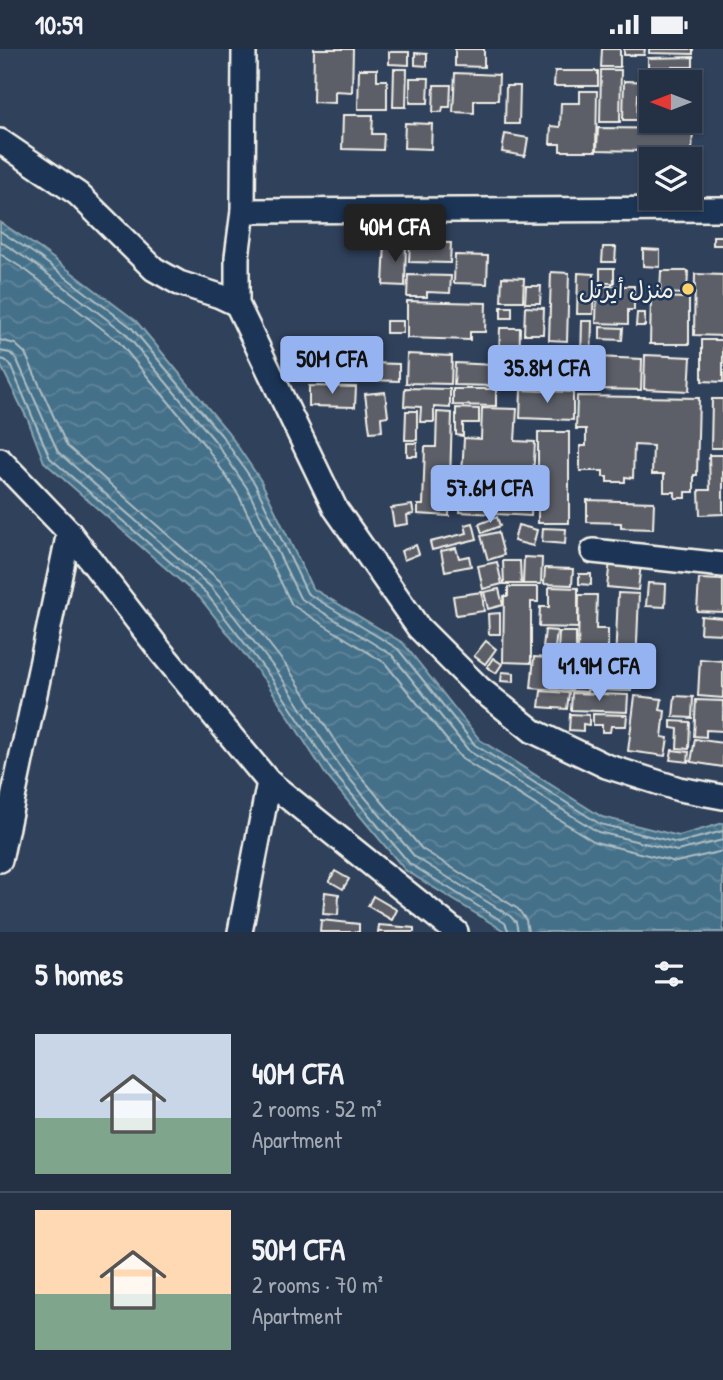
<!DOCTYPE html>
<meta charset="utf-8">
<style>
body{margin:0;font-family:"Patrick Hand","Playpen Sans Arabic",sans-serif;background:#303d50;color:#f1f3f6;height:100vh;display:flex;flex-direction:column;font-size:26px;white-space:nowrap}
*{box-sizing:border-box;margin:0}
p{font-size:23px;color:#a3a9b3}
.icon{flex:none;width:38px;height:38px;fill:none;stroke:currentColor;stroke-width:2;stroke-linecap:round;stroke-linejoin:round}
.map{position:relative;height:883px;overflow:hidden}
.drawer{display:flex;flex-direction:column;background:#243145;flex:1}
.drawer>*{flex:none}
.needle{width:46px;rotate:270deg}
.fabs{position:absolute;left:639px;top:21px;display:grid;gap:14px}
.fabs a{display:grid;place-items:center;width:63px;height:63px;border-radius:0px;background:#243145;box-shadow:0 2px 5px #0004,0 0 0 2px #414c5e;font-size:35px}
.price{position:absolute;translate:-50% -60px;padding:0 16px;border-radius:7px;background:#95b2f1;color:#111;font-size:23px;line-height:46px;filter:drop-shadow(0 2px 4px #0008)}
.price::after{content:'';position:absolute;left:50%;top:42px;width:21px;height:16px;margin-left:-10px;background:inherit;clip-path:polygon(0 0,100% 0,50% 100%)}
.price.current{background:#222;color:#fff}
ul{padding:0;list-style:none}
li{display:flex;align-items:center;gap:21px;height:175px;padding:0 35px}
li+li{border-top:2px solid #414c5e}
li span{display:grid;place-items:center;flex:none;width:196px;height:140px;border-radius:0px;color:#555}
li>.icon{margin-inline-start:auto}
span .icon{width:84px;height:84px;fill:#fffc;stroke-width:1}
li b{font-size:30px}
h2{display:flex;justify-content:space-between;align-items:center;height:84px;padding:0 35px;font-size:30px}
.status{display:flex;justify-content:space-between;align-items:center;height:49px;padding:0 35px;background:#243145;direction:ltr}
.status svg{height:19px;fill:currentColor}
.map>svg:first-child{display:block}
.water{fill:url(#water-waves);stroke:#8aa4af;stroke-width:2}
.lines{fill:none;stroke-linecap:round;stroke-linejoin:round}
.shore{stroke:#aebdc2;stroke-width:2}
.building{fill:#5d5e67;stroke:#f4f1e8;stroke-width:2}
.street-casing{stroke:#f4f1e8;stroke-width:28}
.street{stroke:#1d3557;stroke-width:23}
.poi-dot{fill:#ffd166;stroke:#1d3557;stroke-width:2.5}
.labels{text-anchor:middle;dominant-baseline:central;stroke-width:5;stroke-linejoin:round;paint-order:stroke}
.poi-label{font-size:23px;fill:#f4f1e8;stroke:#1d3557;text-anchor:end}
</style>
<div class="status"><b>10:59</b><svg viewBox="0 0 49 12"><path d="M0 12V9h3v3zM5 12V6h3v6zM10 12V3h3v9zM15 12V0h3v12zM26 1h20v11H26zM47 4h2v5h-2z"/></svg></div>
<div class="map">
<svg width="723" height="883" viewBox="0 0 723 883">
<defs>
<pattern id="water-waves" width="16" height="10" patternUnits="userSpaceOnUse" patternTransform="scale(1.75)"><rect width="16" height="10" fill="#447089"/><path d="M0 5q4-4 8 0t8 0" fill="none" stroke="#60859a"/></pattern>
</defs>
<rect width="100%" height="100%" fill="#30415c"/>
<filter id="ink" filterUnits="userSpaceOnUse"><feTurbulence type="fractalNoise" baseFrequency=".0143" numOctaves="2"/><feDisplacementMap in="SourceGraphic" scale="14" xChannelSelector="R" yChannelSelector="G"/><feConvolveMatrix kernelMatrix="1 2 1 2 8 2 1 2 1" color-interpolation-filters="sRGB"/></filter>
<g filter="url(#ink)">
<path class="water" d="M0 173 42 201 136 272 228 383 261 432 312 539 403 594 480 691 602 768 679 787 723 774V883H506L405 821 326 726 267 634 200 549 44 413 28 371 0 315Z"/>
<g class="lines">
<g class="shore">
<path d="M0 182 38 207 131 278 222 387 255 435 307 544 398 600 475 696 600 775 678 794 723 782"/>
<path d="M0 192 33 214 125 284 215 392 247 439 300 549 392 606 469 702 598 783 677 802 723 791"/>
<path d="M0 205 27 222 118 292 207 399 238 445 292 556 385 614 462 710 595 793 676 813 723 802"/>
<path d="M0 291 15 295 25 304 67 397 220 532 288 619 347 711 422 800 518 860 526 871 528 883"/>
<path d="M0 302 10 304 17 311 58 403 212 539 279 625 339 717 415 808 510 867 516 873 518 883"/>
<path d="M0 310 5 311 10 315 50 409 206 544 272 630 332 722 410 815 505 874 509 883"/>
</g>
</g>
<g class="building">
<path d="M314 0H353L352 43 335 42V54L313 53Z"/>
<path d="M455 0H484V18L455 17Z"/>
<path d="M602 0H620V18H601Z"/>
<path d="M624 0H645L644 6H624Z"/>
<path d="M649 0H693V5L649 4Z"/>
<path d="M389 3H409V16L389 15Z"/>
<path d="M415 4 427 5V17L415 16Z"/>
<path d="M693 8V18H648V9Z"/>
<path d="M359 20H377V31H387V60H358Z"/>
<path d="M394 20H407L406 58H393Z"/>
<path d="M601 21H621L620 73H600Z"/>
<path d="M695 21 696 48H690V33H675V31H679V22Z"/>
<path d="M555 22H598V37H554Z"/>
<path d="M455 24 499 26 498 51H474V64L453 63Z"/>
<path d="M410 29H429L428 54H410Z"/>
<path d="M624 32 658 33H651V45H638L637 71H623Z"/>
<path d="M434 36H451L450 58H443L442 63H433Z"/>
<path d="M506 37H520L519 75H505Z"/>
<path d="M580 42H597L596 102H560V95H550L551 77 560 78 561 54H580Z"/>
<path d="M343 66H373L372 85H384L383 101 342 100Z"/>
<path d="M405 74 432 75 431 100 404 99Z"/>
<path d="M598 79 693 80 692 103 597 101Z"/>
<path d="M505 85 528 89 525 107 502 103Z"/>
<rect x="713" y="187" width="10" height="9"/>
<path d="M385 193H406L405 237 383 236Z"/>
<path d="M410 193 451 194 450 214 409 213Z"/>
<path d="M603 198H616L615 213H602Z"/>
<path d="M643 200 660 201V218L643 217Z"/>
<path d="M455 206 488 207 487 235 454 234Z"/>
<rect x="600" y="219" width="14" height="15"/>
<path d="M661 222H688L687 245 660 244Z"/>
<path d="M551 223 569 224 567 292 549 291Z"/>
<path d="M578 224 594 225 593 265H577Z"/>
<path d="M695 225 723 226V287L694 286Z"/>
<path d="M408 226 451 227 450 244 427 243V248H407Z"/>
<path d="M502 228 524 229 523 252H501Z"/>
<path d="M526 237H541L540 254H525Z"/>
<path d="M597 237H634V261H628V275L596 274Z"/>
<path d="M651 248 689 249V295H650Z"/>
<path d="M407 252 486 254 485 283H470V291L407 289Z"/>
<rect x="501" y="258" width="11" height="11"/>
<path d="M525 258 544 259 543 285H524Z"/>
<path d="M637 264H645V277H636Z"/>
<rect x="386" y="272" width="17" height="12"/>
<path d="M582 272H592L591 312H581Z"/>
<path d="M600 278 623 279 622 291 600 290Z"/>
<path d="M500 279H520L519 332H498Z"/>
<path d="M702 291H723V333L702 332Z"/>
<path d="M551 297 560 298 559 305H551Z"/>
<path d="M524 304 547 305 546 337H523Z"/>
<path d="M407 305 452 307 451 335 406 334Z"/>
<path d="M645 306 691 308 689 342 644 340Z"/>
<path d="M596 308 642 310 641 341 596 340Z"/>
<path d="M550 309 559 310V316H591V338L549 337Z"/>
<path d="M369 314 399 315V332L369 331Z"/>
<path d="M455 314 494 316V337L454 336Z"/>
<path d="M309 337 356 338 355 358 309 357Z"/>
<path d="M405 339 450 340V359L434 358V373H420L421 358 404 357Z"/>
<path d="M453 340H496V357L453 356Z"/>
<path d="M521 341 573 343V371L520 369Z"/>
<path d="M385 343 388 367 381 368 382 382 370 383 365 345Z"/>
<path d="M577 347 699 349 697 426H694V443H686V449H675V443H664V425H652L653 397 634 396 633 429 625 428V433H607V428H603V422H580V397H586V380H576Z"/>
<path d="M712 350H723V399H711Z"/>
<path d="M456 359 479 360V374H463V387L456 386Z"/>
<path d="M482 359 517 360 515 392 535 393 531 467 460 463 464 389 481 390Z"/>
<path d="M406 362H417V391H405Z"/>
<path d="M437 363 452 364 449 467 418 465V456H423L425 398H436Z"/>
<rect x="538" y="383" width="31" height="91"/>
<rect x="407" y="394" width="10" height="13"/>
<path d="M709 406H723V465L700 466 699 441H710Z"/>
<path d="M587 451 654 453 653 480 621 479V474L587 473Z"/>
<path d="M412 456 414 465 407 466 408 475 394 477 391 459Z"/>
<path d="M497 468 500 477 482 484 479 475Z"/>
<path d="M473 474 477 490 432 501 430 493 467 484 465 476Z"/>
<path d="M518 476 537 481 533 497 514 492Z"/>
<path d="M543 479 566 480 565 495 542 493Z"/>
<path d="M498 483 504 506 488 511 481 487Z"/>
<path d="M416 496 419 505 404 511 401 502Z"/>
<path d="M456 499 459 509 469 507 471 517 445 522 441 502Z"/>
<path d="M524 508 542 509 541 535H523Z"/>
<path d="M503 512H520L521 535H504Z"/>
<path d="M610 512 641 515 638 541 607 538Z"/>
<path d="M497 513 502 535 483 540 478 517Z"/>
<path d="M545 519 573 520 572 536 544 535Z"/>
<path d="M579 525H591V536L579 535Z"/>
<path d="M699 530 723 531V563L697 562Z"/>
<path d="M648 534 666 535 665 558 646 557Z"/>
<path d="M508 538H538V553H531V614L503 613 504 547H508Z"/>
<path d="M549 538 578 539V579L539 578 540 558H549Z"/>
<path d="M499 540 503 556 488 560 484 543Z"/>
<path d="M482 543 484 562 456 566 453 547Z"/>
<path d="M618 544 639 545 636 617 615 615Z"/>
<path d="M579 546H597L596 580H608V605L578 604Z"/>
<path d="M500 564V585H489L488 565Z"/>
<path d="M701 567 723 569V585L700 584Z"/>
<path d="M545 581 557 582 555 599 543 598Z"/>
<path d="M559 583H576V603H558Z"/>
<path d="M486 592 496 600 485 615 474 607Z"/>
<path d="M534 608 572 611 570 642 531 639Z"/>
<path d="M576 608H593L592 617 575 616Z"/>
<path d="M493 609 502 615 496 624 487 618Z"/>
<path d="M700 610 723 612V649L698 647Z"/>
<path d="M574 619 589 620 587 643 572 642Z"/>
<path d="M502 623 514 624V633L501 632Z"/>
<path d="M590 623 632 625 631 642 589 641Z"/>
<path d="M541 642 569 644 567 660 539 658Z"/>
<path d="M572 644 628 646 627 663 571 661Z"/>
<path d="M635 647 662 650 660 661 665 662 662 688 668 689 665 707 628 702Z"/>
<path d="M675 647 693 648 692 669 673 668Z"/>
<path d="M696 651 723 652V682L706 681V688L694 687Z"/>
<path d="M570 665 589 666V676L583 675V682L569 681Z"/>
<path d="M593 665 627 666 626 677H611L610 683H602V676H593Z"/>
<path d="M671 672 690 673 689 700 677 699 678 680 671 679Z"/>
<path d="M695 690 723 694V718L691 713Z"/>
<path d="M672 701 689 703 688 713 670 711Z"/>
<path d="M335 822 349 830 343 840 329 832Z"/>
<path d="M325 843 339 845 338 866 323 865Z"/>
<path d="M373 847 397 861 392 871 368 857Z"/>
<path d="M321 871 359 875V883H320Z"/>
<path d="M379 876 414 879V883H378Z"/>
</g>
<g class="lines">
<defs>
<g id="street">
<path d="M244 0 243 162 237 208V255L335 459 418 578 479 639 533 682 606 717 679 740 723 748"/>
<path d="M0 92 78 145 154 220 179 234 220 247 237 255"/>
<path d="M243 162 723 160"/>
<path d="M0 411 69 483 162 604 269 733 456 883"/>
<path d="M593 502 723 516"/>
<path d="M0 811 69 483"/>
<path d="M240 883 269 733"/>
</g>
</defs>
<use href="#street" class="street-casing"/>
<use href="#street" class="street"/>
</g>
</g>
<circle class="poi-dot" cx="688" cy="240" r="7"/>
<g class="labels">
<g class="poi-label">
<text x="674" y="240">منزل أيرتل</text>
</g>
</g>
</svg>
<div class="fabs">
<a><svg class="needle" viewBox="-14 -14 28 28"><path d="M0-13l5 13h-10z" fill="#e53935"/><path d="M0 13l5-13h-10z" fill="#a3a9b3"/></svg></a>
<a><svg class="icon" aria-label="layers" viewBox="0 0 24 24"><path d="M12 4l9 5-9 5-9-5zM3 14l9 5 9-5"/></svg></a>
</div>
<b class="price current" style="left:395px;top:215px">40M CFA</b>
<b class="price" style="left:332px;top:347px">50M CFA</b>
<b class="price" style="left:547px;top:356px">35.8M CFA</b>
<b class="price" style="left:490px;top:476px">57.6M CFA</b>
<b class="price" style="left:599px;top:654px">41.9M CFA</b>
</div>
<section class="drawer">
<h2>5 homes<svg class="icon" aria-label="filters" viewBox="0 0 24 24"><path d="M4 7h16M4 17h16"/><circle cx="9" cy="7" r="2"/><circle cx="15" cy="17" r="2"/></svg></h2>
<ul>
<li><span style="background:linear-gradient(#c9d6e8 60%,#7fa58c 0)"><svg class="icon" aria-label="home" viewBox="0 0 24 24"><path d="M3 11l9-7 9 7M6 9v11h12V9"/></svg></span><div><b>40M CFA</b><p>2 rooms · 52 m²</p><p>Apartment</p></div></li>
<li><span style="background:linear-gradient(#ffd9b3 60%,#7fa58c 0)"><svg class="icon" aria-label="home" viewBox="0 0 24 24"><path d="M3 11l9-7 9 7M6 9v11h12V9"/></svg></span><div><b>50M CFA</b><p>2 rooms · 70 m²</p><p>Apartment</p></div></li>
</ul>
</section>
